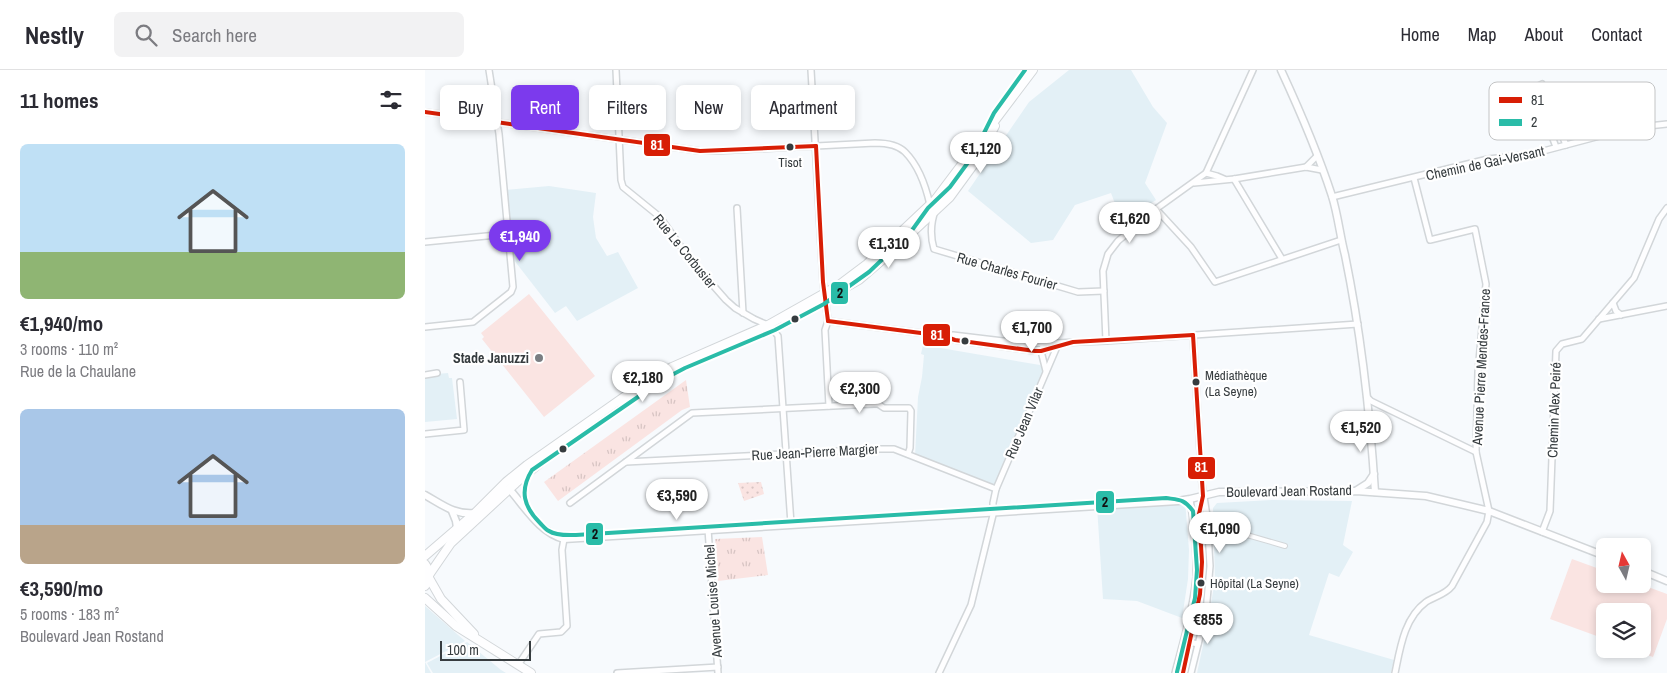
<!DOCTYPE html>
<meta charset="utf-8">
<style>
body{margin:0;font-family:"Archivo Narrow",sans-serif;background:#f2f2f3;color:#2b2b33;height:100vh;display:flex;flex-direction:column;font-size:19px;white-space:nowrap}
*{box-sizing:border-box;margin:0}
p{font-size:16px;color:#7c7c81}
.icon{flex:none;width:28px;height:28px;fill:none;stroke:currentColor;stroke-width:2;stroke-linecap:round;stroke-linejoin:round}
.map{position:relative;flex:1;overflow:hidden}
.drawer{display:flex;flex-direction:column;background:#fff;width:425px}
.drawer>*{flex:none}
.hud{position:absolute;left:15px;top:15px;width:475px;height:45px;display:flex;gap:10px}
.needle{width:32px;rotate:352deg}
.fabs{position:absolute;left:1171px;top:468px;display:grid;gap:10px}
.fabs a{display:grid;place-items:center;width:55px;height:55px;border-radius:8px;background:#fff;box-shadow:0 2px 8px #0003;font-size:25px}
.scale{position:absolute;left:15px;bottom:12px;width:91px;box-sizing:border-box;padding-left:5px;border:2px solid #363c3f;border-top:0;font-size:14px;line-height:18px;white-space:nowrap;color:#363c3f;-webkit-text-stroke:4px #fff;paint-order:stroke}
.price{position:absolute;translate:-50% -42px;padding:0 11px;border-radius:18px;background:#fff;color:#222;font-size:16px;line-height:32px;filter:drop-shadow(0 1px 2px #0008)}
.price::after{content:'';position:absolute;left:50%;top:30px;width:15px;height:11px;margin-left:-8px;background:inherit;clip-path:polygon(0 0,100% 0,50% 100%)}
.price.current{background:#7c3aed;color:#fff}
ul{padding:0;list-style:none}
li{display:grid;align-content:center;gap:10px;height:265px;padding:0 20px}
li span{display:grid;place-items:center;height:155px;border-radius:8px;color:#555}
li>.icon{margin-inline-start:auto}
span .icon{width:90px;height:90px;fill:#fffc;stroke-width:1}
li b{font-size:21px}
h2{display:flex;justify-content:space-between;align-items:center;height:60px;padding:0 20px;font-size:21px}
.tag{padding:0 18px;border-radius:8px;background:#fff;box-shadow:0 2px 8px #0003;font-size:18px;line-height:45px}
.tag.current{background:#7c3aed;color:#fff}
header{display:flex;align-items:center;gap:30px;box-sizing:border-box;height:70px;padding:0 25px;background:#fff;border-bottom:1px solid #e1e1e2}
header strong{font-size:24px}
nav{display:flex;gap:28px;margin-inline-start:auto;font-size:18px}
.search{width:350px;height:45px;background:#f2f2f3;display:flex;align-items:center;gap:12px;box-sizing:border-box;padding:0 18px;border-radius:8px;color:#7c7c81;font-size:19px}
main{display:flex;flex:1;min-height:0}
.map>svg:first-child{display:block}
.built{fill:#e3f0f6}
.grass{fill:url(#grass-tufts)}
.park{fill:url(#park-dots)}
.garden{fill:#fae4e2}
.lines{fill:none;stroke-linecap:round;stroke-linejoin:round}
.pedestrian-casing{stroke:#d2d6d9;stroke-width:6}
.minor-casing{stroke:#d2d6d9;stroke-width:8}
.tertiary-casing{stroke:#d2d6d9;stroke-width:9}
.secondary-casing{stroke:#d2d6d9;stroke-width:10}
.pedestrian{stroke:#fefeff;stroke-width:4}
.minor{stroke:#fefeff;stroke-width:5}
.tertiary{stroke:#fefeff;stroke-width:6}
.secondary{stroke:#fefeff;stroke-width:8}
.bus-1-casing{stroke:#fff;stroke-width:8}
.bus-2-casing{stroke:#fff;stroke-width:8}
.bus-1{stroke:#d81e05;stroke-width:4}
.bus-2{stroke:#2abca8;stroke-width:4}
.bus-dot{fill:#363c3f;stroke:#fff;stroke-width:2}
.poi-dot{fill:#7a7e82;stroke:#fff;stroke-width:2}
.labels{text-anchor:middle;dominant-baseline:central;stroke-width:4.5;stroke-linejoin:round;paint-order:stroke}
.bus-label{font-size:13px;fill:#363c3f;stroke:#fff;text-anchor:start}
.street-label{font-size:14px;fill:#363c3f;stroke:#fff}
.poi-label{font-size:14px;font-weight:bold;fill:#363c3f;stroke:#fff;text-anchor:end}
.key{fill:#fff;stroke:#c3c4c5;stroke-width:1}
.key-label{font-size:14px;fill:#363c3f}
.line-badge{stroke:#fff;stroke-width:2}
.badge-label{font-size:14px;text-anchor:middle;font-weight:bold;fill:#fff}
.pale-badge-label{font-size:14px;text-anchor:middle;font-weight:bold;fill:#111}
</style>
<header>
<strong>Nestly</strong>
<div class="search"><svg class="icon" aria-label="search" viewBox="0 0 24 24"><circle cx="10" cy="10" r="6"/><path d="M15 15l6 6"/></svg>Search here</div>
<nav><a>Home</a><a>Map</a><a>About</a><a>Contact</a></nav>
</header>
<main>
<section class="drawer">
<h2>11 homes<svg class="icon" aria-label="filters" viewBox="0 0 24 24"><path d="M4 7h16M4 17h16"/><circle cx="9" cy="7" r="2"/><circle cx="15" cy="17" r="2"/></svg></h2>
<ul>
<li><span style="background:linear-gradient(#bfe0f5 70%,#8fb573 0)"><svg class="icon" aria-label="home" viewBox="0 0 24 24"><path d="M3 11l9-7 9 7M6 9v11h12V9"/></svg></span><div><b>€1,940/mo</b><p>3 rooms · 110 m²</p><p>Rue de la Chaulane</p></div></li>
<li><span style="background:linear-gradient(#a9c7e8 75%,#b9a48a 0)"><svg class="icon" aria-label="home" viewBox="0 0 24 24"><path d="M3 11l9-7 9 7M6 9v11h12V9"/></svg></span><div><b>€3,590/mo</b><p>5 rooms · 183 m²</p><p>Boulevard Jean Rostand</p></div></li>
</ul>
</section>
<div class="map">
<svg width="1242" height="603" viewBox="0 0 1242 603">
<defs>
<pattern id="grass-tufts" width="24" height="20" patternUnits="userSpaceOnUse" patternTransform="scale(1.25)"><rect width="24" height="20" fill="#fae4e2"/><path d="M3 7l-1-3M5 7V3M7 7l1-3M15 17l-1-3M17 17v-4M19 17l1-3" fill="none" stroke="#d7c4c3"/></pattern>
<pattern id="park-dots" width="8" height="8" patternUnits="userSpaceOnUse" patternTransform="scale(1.25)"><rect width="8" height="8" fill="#fae4e2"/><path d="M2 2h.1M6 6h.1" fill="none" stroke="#d7c4c3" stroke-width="1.8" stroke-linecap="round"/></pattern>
</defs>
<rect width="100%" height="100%" fill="#f7fafd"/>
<g class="built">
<path d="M644 0H706L728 37 742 53 720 113 731 130 697 152 686 123 650 135 628 170 606 173 543 121 604 32Z"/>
<path d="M124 116 171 123 168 147 171 168 182 186 193 182 213 218 152 251 141 236 130 243 85 185 79 120Z"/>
<path d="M498 275 615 295 621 302 571 419 490 386 493 327 497 307 499 285 496 284Z"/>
<path d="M23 303 24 308H27L32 349 0 352V305Z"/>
<path d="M760 430 764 480 763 509 757 548 712 531 678 529 672 436Z"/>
<path d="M847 430 927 431 918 475 928 482 914 507 904 503 884 565 969 590 966 603H772L782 557 790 510 788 438 792 433Z"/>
<path d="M0 536 40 571 0 592 6 603H0Z"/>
<path d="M42 572 76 600 81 603H8L2 593Z"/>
</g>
<g class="grass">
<path d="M261 310 265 337 257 340 133 431 119 412Z"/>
<path d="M337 467 343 505 293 511 290 469Z"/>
</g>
<path class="park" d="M336 412 339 424 319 431 313 413Z"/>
<g class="garden">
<path d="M104 224 170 306 119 347 57 269 59 267 56 263Z"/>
<path d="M1147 489 1180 501V514H1215L1242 524V549L1228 587 1206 579H1218V541H1180V569L1125 549Z"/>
</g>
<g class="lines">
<defs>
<path id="pedestrian" d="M815 463 860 476"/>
<g id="minor">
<path d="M191 0 196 110 198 117 235 147 264 188 301 230 310 238 329 249 345 256 353 266 366 454"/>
<path d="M386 0 398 212 403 251 400 260 404 336"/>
<path d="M0 42 275 81H291L450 73C460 73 472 74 480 82 494 96 501 117 505 135"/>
<path d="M1131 77 1109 18 1117 14 1141 75"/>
<path d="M881 97 892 86"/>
<path d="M781 103 792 106 799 109"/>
<path d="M809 109 857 189"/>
<path d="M769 113 809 109 881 97 897 100"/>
<path d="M517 125C508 142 503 159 509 179L653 222 679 221"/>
<path d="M907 127 1063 89 1107 84 1205 58 1242 54"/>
<path d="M312 138 318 243"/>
<path d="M731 139 766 177 790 212 916 170"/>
<path d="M0 172 82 164"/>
<path d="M1188 233 1191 241 1196 245"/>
<path d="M1174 249 1242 236"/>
<path d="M403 251 519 266 530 270 610 281H616L633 276"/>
<path d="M0 257 48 252 86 222 88 217 74 64 64 0"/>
<path d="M519 266 528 265 603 274 681 271 933 254"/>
<path d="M681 271 678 201 683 184 693 171 731 139 781 103 828 0"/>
<path d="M617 278 616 281 621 301"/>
<path d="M0 305 12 303"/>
<path d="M942 327 946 331 1051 382"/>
<path d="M0 364 39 360 35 312"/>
<path d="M201 392 453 379H469L571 419"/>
<path d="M145 433 267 343 449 334H453L459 338H484L486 341 485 378 483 384"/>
<path d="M283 459 293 603"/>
<path d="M1117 462 1125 441 1131 281 1137 274 1157 269 1209 208 1234 149 1242 138"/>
<path d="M759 571 773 574"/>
<path d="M93 595 114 564 136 562 142 556 137 480 139 469"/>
<path d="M192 603 293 597"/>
<path d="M514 603 546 535 568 445V433L571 419 631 279 628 274 625 272"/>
<path d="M750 603C758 572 768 540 771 507 772 482 769 455 765 429"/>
<path d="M766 603 781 542 785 496 782 446 777 414 768 265"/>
<path d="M970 603C975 579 979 548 1001 532 1010 526 1020 525 1027 516L1062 452 1064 441 1051 382 1053 302 1061 214 1050 159 1005 170 989 108"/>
</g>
<g id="tertiary">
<path d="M856 0C875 41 893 83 907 126 913 145 915 166 920 185 936 263 945 343 950 422"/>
<path d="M85 420C100 437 115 463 139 469L753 431 765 429 794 422 931 421 1001 426 1064 441 1180 486"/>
<path d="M932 420 943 413 949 404"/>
<path d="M0 425C18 435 29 445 50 443"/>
<path d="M27 441 31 451 32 458"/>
<path d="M1218 501 1242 511"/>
</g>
<g id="secondary">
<path d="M361 251 434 210 463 185 525 127 552 90 570 56"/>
<path d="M197 334 250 301"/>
<path d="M0 486 50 443 81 412 102 395 223 310 247 297 343 255 414 215 442 194 510 130 608 0"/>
<path d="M0 494C5 501 6 509 0 516"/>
<path d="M4 505 26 473 91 413 126 384"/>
<path d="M4 508 16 529 49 564"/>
<path d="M0 528 31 556 106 603"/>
</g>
</defs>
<use href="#pedestrian" class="pedestrian-casing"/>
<use href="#minor" class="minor-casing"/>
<use href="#tertiary" class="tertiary-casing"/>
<use href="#secondary" class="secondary-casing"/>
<use href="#pedestrian" class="pedestrian"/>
<use href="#minor" class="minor"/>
<use href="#tertiary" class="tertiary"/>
<use href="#secondary" class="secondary"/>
<defs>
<g id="bus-1">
<path d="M0 42 275 81 391 76"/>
<path d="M391 76 398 212 403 251"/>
<path d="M403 251 519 266 530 270 610 281H616L648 272 768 265"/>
<path d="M758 603 775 524 777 492 774 444 778 426 768 265"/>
</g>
<path id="bus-2" d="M600 0 569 43 547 87 525 117 503 138 485 163 444 202 399 234 350 260 260 298 239 309 107 400C94 421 99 437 115 453 118 456 121 460 124 461 131 466 143 465 151 465L741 428C755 430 759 429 768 441L772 500 770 528 752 602"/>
</defs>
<use href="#bus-1" class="bus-1-casing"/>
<use href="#bus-2" class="bus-2-casing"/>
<use href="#bus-1" class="bus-1"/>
<use href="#bus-2" class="bus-2"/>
</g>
<g class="bus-dot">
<circle cx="365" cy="77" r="4.5"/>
<circle cx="370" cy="249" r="4.5"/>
<circle cx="540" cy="271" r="4.5"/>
<circle cx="771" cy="312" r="4.5"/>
<circle cx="138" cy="379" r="4.5"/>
<circle cx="776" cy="513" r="4.5"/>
</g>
<circle class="poi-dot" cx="114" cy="288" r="5"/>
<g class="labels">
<g class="bus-label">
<text x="365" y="92" text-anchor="middle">Tisot</text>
<text x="780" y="305">Médiathèque<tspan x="780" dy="16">(La Seyne)</tspan></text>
<text x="785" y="513">Hôpital (La Seyne)</text>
</g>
<g class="street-label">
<text transform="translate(1060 93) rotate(-12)">Chemin de Gai-Versant</text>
<text transform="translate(260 181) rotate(51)">Rue Le Corbusier</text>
<text transform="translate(582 201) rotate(16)">Rue Charles Fourier</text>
<text transform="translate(1056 297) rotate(-87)">Avenue Pierre Mendes-France</text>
<text transform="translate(1129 340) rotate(-88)">Chemin Alex Peiré</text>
<text transform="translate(599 353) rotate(-67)">Rue Jean Vilar</text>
<text transform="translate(390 382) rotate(-3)">Rue Jean-Pierre Margier</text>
<text transform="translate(864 421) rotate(-1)">Boulevard Jean Rostand</text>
<text transform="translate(288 531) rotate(-94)">Avenue Louise Michel</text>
</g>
<g class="poi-label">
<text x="104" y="288">Stade Januzzi</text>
</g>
</g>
<rect x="1064" y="12" width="166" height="58" rx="8" class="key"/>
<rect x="1074" y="27" width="23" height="6" fill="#d81e05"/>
<rect x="1074" y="49" width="23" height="7" fill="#2abca8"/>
<g class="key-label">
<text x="1106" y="35">81</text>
<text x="1106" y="57">2</text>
</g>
<g class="line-badge">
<rect x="218" y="63" width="28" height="24" rx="5" fill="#d81e05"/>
<rect x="405" y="211" width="19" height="24" rx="5" fill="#2abca8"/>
<rect x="497" y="253" width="29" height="24" rx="5" fill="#d81e05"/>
<rect x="762" y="386" width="29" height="24" rx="5" fill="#d81e05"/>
<rect x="670" y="420" width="20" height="24" rx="5" fill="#2abca8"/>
<rect x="160" y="452" width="19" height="24" rx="5" fill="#2abca8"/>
</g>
<g class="badge-label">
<text x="232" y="80">81</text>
<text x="512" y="270">81</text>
<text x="776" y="402">81</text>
</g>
<g class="pale-badge-label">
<text x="415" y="228">2</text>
<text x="680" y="437">2</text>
<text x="170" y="469">2</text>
</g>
</svg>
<div class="fabs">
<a><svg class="needle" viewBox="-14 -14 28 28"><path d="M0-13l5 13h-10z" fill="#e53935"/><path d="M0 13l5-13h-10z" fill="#7c7c81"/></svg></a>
<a><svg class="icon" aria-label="layers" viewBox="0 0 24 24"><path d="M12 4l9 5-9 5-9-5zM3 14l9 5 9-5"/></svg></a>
</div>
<div class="scale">100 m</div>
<b class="price" style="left:556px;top:104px">€1,120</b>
<b class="price" style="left:705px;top:174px">€1,620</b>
<b class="price current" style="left:95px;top:192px">€1,940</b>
<b class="price" style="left:464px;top:199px">€1,310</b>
<b class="price" style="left:607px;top:283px">€1,700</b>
<b class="price" style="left:218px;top:333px">€2,180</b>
<b class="price" style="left:435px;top:344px">€2,300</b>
<b class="price" style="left:936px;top:383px">€1,520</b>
<b class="price" style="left:252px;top:451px">€3,590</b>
<b class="price" style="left:795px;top:484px">€1,090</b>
<b class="price" style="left:783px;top:575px">€855</b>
<div class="hud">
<a class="tag">Buy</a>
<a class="tag current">Rent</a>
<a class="tag">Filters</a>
<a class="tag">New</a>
<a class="tag">Apartment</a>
</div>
</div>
</main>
